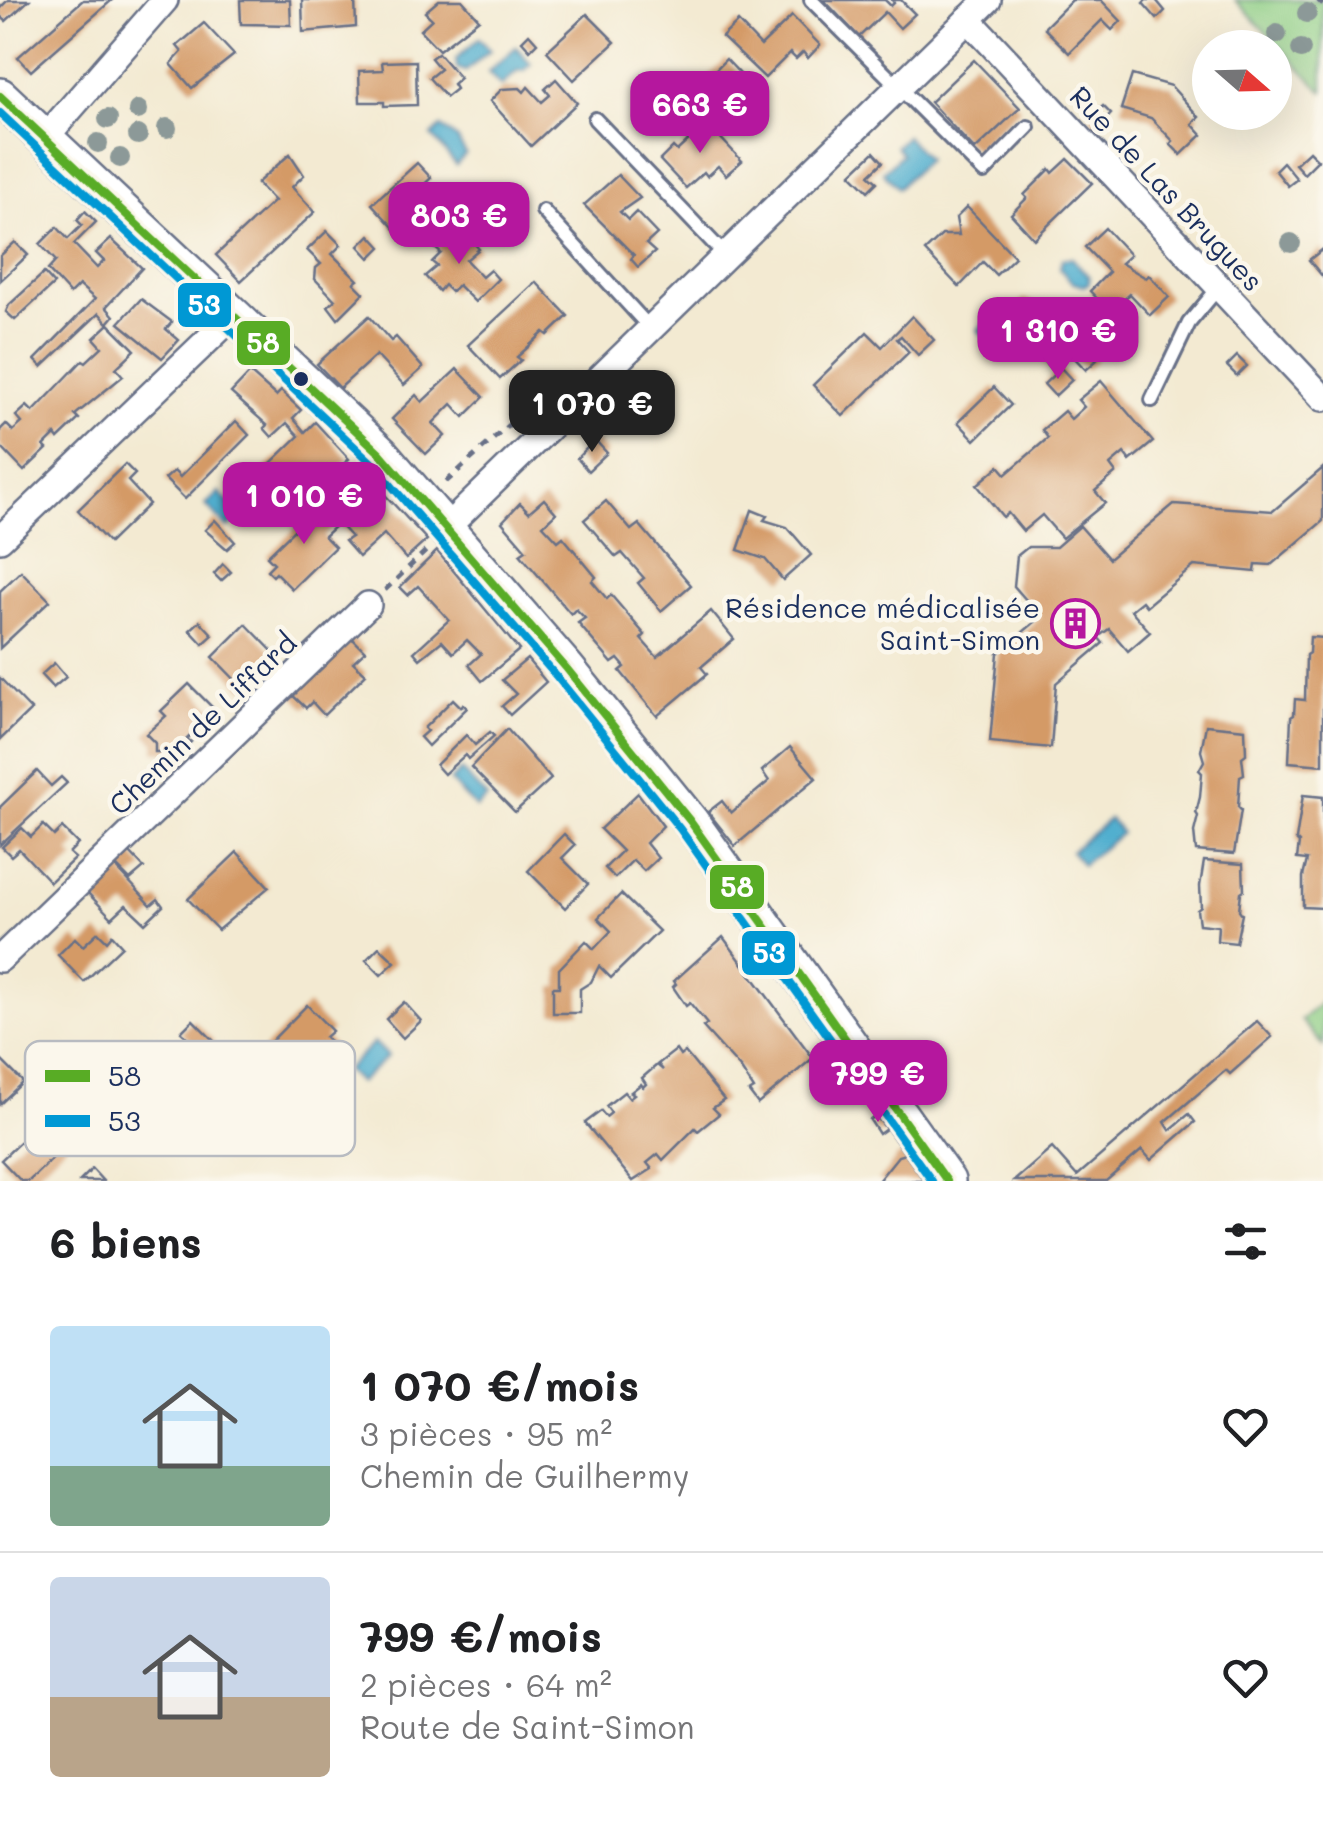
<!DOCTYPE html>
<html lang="fr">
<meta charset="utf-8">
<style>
body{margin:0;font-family:Mali,sans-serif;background:#f6f6f6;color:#202124;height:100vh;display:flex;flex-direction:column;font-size:38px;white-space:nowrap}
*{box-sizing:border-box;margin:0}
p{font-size:32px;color:#757577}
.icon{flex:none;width:55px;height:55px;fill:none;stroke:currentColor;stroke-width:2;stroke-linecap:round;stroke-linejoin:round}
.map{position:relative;height:1181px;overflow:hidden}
.panel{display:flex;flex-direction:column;background:#fff;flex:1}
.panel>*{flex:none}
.needle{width:65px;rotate:110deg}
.controls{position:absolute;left:1192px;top:30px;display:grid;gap:20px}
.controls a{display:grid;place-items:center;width:100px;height:100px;border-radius:50%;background:#fff;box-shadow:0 10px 40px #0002;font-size:50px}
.price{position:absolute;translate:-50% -85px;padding:0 22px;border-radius:20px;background:#b5179e;color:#fff;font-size:32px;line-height:65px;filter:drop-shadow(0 2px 5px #0008)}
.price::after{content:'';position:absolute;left:50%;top:60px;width:30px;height:22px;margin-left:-15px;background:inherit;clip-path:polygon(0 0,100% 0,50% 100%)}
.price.selected{background:#222;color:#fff}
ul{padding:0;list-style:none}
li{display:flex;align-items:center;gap:30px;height:250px;padding:0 50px}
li+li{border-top:2px solid #e0e0e0}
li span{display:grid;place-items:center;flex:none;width:280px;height:200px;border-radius:10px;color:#555}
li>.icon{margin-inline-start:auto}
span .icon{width:120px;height:120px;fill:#fffc;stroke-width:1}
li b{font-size:42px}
h2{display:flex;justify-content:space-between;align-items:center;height:120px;padding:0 50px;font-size:42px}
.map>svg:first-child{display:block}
.green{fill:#8ece85;stroke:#547e72;stroke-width:2.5}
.water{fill:#51afcf;stroke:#366f96;stroke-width:2.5}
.building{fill:#d49a66}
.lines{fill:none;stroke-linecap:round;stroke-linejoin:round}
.service-casing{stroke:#677087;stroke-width:18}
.minor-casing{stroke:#677087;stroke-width:30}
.secondary-casing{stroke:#677087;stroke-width:40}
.path{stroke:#677087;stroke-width:5;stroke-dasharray:8 8;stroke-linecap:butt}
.service{stroke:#fff;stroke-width:12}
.minor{stroke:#fff;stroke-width:25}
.secondary{stroke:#fff;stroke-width:35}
.bus-1-casing{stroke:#fbf7ec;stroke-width:15}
.bus-2-casing{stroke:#fbf7ec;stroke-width:15}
.bus-1{stroke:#58ac25;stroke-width:8}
.bus-2{stroke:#0098d4;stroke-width:8}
.tree{fill:#8c9998}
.bus-dot{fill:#1b2f5e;stroke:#fbf7ec;stroke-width:4}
.labels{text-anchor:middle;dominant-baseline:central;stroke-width:9;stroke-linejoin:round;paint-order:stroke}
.street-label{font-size:28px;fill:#1b2f5e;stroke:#fbf7ec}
.poi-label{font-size:28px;fill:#1b2f5e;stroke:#fbf7ec;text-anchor:end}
.key{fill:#fbf7ec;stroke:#b8bbc1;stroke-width:2.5}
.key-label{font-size:28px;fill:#1b2f5e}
.line-badge{stroke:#fbf7ec;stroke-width:4}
.badge-label{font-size:28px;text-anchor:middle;font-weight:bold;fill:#fff}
</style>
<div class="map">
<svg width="1323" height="1181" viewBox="0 0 1323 1181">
<rect width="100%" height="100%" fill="#fbf7ec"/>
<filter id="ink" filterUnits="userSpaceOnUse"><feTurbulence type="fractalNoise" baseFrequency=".01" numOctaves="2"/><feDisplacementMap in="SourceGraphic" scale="20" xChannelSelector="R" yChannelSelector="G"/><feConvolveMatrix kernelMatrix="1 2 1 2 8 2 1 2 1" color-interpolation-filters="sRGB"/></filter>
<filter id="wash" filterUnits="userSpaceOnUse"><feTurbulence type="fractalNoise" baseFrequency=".0048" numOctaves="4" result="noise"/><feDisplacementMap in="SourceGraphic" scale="40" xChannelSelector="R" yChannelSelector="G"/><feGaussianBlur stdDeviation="2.25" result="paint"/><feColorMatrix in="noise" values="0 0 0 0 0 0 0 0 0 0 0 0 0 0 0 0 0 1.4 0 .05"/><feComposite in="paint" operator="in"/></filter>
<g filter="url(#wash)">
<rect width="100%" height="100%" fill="#f3ead2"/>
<g class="green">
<path d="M1235 0H1323V92Z"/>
<path d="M1323 1001V1046L1301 1020Z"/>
</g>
<g class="water">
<path d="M479 38 490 50 466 71 457 68 456 59Z"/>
<path d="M516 47 531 64 523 71 518 70 501 86 488 72Z"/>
<path d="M441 127 456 138 466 154 456 165 432 136Z"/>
<path d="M906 136 927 159 898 188 883 172 902 154 896 146Z"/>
<path d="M1072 258 1089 277V283L1084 286 1073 283 1060 269 1062 259Z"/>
<path d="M990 319 1016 349 1007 357 978 330Z"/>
<path d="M219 492 233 508 238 504 245 511 228 528 206 505Z"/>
<path d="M461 770 487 798 476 808 450 781Z"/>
<path d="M1109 819 1121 833 1082 865 1071 851Z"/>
<path d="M374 1042 388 1056 359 1083 346 1070Z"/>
</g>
<g id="blocks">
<g class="building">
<path d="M8 0H29L6 21 0 16V8Z"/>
<path d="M83 0H112L31 71 18 57Z"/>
<path d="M240 0H290L291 25 241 24Z"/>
<path d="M302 0H355L356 27 303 32Z"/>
<path d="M439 0H462L479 19 439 50 420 30 432 19 425 12Z"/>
<path d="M824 0H885L891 6 894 3 892 0H901L915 14 900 28 885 12 859 37Z"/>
<path d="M1072 0H1101L1121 21 1112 30 1102 20 1069 53 1044 28Z"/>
<path d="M1146 0H1156L1165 11 1157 19 1143 3Z"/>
<path d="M587 14 615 42 574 80 547 51Z"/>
<path d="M792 16 820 45 808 58 803 52 796 59 790 53 765 78 722 37 738 22 761 46Z"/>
<path d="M204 23 234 55 192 88 171 64 182 52 177 46Z"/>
<path d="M529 34 537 43 530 50 522 41Z"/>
<path d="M438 53 460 78 453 84 456 89 446 97 429 78 440 69 431 58Z"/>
<path d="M726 59 760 95 736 118 702 83Z"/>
<path d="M974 60 1020 108 975 150 930 102Z"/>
<path d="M416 61 417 105 384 106V102H360L359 71 383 70 382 62Z"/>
<path d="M1132 75 1171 86 1199 117 1192 124 1202 135 1181 155 1170 144 1173 141 1151 118 1121 109Z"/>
<path d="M556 79 577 103 531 146 490 101 502 89 520 88 524 92 528 87 542 102 550 95 545 89Z"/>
<path d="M1103 106 1111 114 1099 127 1090 118Z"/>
<path d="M703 119 742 161 726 175 718 166 707 176 704 172 686 188 660 160 673 147 677 151 692 137 688 134Z"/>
<path d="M1309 151 1318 160 1304 174 1295 164Z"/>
<path d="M874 152 883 162 869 175 877 182 868 191 851 174Z"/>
<path d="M290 154 304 175 292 187 315 212 241 281 216 255 274 201 257 183Z"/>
<path d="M1068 159 1092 183 1034 239 1011 214 1027 198 1024 195 1050 169 1053 173Z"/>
<path d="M1283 162 1297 179 1288 186 1275 170Z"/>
<path d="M417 163 431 178 413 195 424 208 433 200 442 209 405 240 372 204Z"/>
<path d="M618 175 640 198 620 212 628 220 636 212 657 234 646 244 655 252 638 267 631 259 634 255 584 205Z"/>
<path d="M967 207 1015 257 996 275 983 262 959 287 925 251 942 235H959L956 218Z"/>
<path d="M85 211 96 222 74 244 97 268 104 261 96 253 111 239 142 268 106 307 114 316 108 323 99 313 42 367 35 360 95 299 79 285 70 294 48 270 56 261 40 244 57 227 68 239 82 225 77 220Z"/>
<path d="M460 227 479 249 466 260 482 277 490 270 498 279 475 302 458 285 451 292 444 285 439 291 425 276 437 266 432 262 441 253 436 249Z"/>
<path d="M1105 228 1130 255 1121 263 1146 278 1149 275 1169 297 1150 315 1130 294 1110 312 1090 291 1109 272 1085 247Z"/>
<path d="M327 231 341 245 332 254 358 280 354 283 364 293 338 319 328 306 335 300 315 279 316 268 321 264 307 250Z"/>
<path d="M370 235 381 247 370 258 359 246Z"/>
<path d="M15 242 28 255 0 281V256Z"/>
<path d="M1323 249V277L1309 260Z"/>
<path d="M44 273 54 284 15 320 6 312 9 305Z"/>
<path d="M536 282 568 316 548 335 544 332 526 349 517 357 521 360 500 379 468 345Z"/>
<path d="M141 299 172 322 166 329 179 340 162 358 119 323Z"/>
<path d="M1024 299 1040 305 1047 312 1050 310 1058 318 1075 301 1091 319 1074 335 1097 360 1086 370 1068 351 1050 368 1037 354 1040 351 1006 316Z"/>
<path d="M369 316 391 341 396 337 423 368 404 385 376 355 340 388 317 364Z"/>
<path d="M912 316 934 340 918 355 901 336 897 339 909 352 843 416 813 385 867 332 882 347Z"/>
<path d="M109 324 135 350 116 368 123 376 75 415 79 419 58 439 55 435 44 446 47 449 24 471 0 446V430L6 424 13 431 22 423 16 416 27 406 33 412 83 360 86 362 102 347 94 338Z"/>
<path d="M1237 356 1247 366 1237 376 1227 366Z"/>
<path d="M1061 368 1072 380 1055 396 1044 384Z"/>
<path d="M457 369 484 397 464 417 452 404 433 423 445 436 426 454 392 419 416 395 422 402Z"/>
<path d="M250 373 276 396 281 391 301 410 293 418 305 432 315 422 349 459 311 495 301 485 269 517 244 489 299 436 287 423 272 437 264 428 267 425 231 393Z"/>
<path d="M1101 381 1153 442 1130 461 1124 453 1110 465 1116 473 1095 491 1105 503 1062 538 1042 515 1023 531 1008 513 1003 517 977 485 999 466 1006 474 1048 438 1042 430 1064 411 1071 419 1084 407 1078 400Z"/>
<path d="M994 387 1011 405 975 440 958 422Z"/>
<path d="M236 421 249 435 185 499 165 479 174 471 180 477Z"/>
<path d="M595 440 607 453 588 471 577 458Z"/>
<path d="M125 464 135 474 128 481 149 504 109 543 78 510Z"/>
<path d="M1323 468V521L1271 565 1256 564 1255 572 1194 566 1146 606 1142 601 1131 610 1150 632 1128 651 1109 629 1098 637 1103 643 1056 683 1051 748 990 742 998 653 1041 617 1014 586 1017 556 1028 547H1056L1080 526 1109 559 1174 504 1273 511Z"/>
<path d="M376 485 427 540 406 559 384 534 359 557 345 541 351 537 336 521Z"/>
<path d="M544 499 556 513 543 525 558 541 563 537 596 577 592 581 607 599 611 595 645 635 641 639 657 657 711 611 734 639 701 667 707 674 657 716 620 671 625 667 618 659 612 663 578 623 585 618 576 609 571 614 520 554 526 550 502 522 520 503 529 512Z"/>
<path d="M325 500 335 509 329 514 335 526 324 536 335 547 292 589 276 573 273 576 267 570 274 563 267 556Z"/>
<path d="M606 501 631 530 639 524 691 585 661 611 638 583 644 578 622 553 616 557 584 520Z"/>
<path d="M752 510 767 516 764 520 787 527 811 555 783 580 765 559 738 550Z"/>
<path d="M215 520 235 542 227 549 205 530Z"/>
<path d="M437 551 519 650 482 681 469 665 481 654 467 640 453 653 442 641 420 659 414 652 449 620 418 586 408 595 400 587Z"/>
<path d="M223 564 231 572 221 581 214 574Z"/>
<path d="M21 571 50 601 0 648V591Z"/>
<path d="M200 621 213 635 203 644 190 630Z"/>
<path d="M246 624 274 653 259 667 263 671 244 689 213 657Z"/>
<path d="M349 635 365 651 353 662 366 674 324 715 312 702 306 708 290 693Z"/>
<path d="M1310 637 1323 638V765L1289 762 1291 717 1294 715 1295 699 1305 700 1306 655 1309 653Z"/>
<path d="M527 659 546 682 510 715 502 706 516 694 502 680Z"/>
<path d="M54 663 66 677 53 688 41 675Z"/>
<path d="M0 678 31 710 0 740Z"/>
<path d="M189 684 216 711 187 739 191 742 173 760 164 752H155V743L146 734 166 716 161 711Z"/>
<path d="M453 699 461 707 463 704 467 708 428 746 420 737 427 731 424 728Z"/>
<path d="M1206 725 1245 729 1246 754 1242 757 1244 774 1240 776 1238 807 1241 810 1234 854 1196 851 1194 832 1198 816 1196 813 1200 797 1202 773 1199 770 1204 761 1201 751Z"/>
<path d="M507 729 551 779 515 812 471 767Z"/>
<path d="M490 732 494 736 468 759 465 755 444 774 436 765 466 735 475 745Z"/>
<path d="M790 747 816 778 735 846 708 812 722 801 731 813 769 781 762 771Z"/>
<path d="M37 771 51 786 61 777 67 783 0 845V807Z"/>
<path d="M638 793 663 826 646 843 658 858 644 871 633 860 615 878 605 868 622 851 600 829Z"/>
<path d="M1303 795 1323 797V908L1303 907V877L1307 860 1297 859 1299 843 1296 840Z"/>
<path d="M43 825 54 836 62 828 78 844 69 853 75 858 50 882 19 849 11 856 2 847 22 828 31 837Z"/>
<path d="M564 834 575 845 562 858 588 884 565 908 528 871Z"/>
<path d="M129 852 144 868 130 880 115 865Z"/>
<path d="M237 852 269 887 218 930 188 899Z"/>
<path d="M1204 861 1243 864 1244 890 1241 892 1239 910 1242 914 1236 943 1217 941 1218 926 1199 924 1197 910 1201 907 1200 886Z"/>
<path d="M113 864 151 905 158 899 163 906 145 923 126 905 112 918 86 891Z"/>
<path d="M621 894 659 931 611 978 599 966 591 982 580 989V1013H553V987H559V969L586 941 594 949 611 931 598 918Z"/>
<path d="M98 932 107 941 112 935 122 946 84 982 58 955 75 938 83 946Z"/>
<path d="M723 937 813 1058 758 1104 749 1092 754 1089 741 1069 703 1027 707 1024 690 1003 686 1006 673 987 676 984 674 981Z"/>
<path d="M379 947 395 962 381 975 366 960Z"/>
<path d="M404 1002 421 1021 403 1038 386 1019Z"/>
<path d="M307 1005 332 1031 325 1037 341 1053 274 1119 267 1112 273 1106 240 1073Z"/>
<path d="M193 1020 214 1041 203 1052 237 1085 213 1110 164 1064 189 1039 181 1032Z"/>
<path d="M1257 1021 1272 1037 1230 1074 1226 1070 1165 1122 1170 1130 1189 1114 1195 1122 1151 1160 1142 1150 1106 1181H1014L1052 1148 1077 1176Z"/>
<path d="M676 1050 680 1056 685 1052 724 1100 713 1108 719 1114 698 1131 695 1128 663 1160 658 1154 647 1163 652 1169 633 1181 585 1123 601 1111 606 1117 611 1113 606 1106 624 1092 629 1098 634 1094 631 1092 641 1084 643 1087 646 1084 642 1078 657 1065 663 1070 658 1064Z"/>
<path d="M0 1059 23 1082 0 1104Z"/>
<path d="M876 1116 886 1129 879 1134 870 1120Z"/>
<path d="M44 1119 67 1144 29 1181H21L1 1160Z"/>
<path d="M905 1154 925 1181H878L898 1156Z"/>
<path d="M92 1169 103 1181H80Z"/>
</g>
</g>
</g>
<g filter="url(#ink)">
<use href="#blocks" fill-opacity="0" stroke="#677087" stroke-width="2.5"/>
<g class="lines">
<defs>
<g id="service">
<path d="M811 0 984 172 1028 127"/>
<path d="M595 119 725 255"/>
<path d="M543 211 650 328"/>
<path d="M1152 400 1189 323 1219 287"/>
</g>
<g id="minor">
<path d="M968 19 1323 398"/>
<path d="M44 139 165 0"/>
<path d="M445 529 988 0"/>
<path d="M0 539 234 315"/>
<path d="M0 959 368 605"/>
</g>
<path id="secondary" d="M0 96 381 454 567 669 690 821 947 1181"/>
</defs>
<use href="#service" class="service-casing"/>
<use href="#minor" class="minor-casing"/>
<use href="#secondary" class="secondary-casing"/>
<g class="path">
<path d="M1318 0 1323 5"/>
<path d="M446 482 545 392"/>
<path d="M385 590 428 549"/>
</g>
<use href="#service" class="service"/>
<use href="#minor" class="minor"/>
<use href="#secondary" class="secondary"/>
<defs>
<path id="bus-1" d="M0 96 381 454 567 669 690 821 947 1181"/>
<path id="bus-2" d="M0 113 372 463 557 677 680 829 932 1181"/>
</defs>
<use href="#bus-1" class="bus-1-casing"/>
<use href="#bus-2" class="bus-2-casing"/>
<use href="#bus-1" class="bus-1"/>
<use href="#bus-2" class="bus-2"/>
</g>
<g class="tree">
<circle cx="1307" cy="13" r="10"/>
<circle cx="1277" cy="34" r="10"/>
<circle cx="1301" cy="49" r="10"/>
<circle cx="138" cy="110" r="10"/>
<circle cx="108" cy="119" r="10"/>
<circle cx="167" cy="128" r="10"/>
<circle cx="138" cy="135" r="10"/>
<circle cx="98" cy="143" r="10"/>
<circle cx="120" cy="158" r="10"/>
<circle cx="1291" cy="243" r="10"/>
</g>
</g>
<defs>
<symbol id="building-ring" viewBox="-11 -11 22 22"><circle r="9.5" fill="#fbf7ec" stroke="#b5179e" stroke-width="1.5"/><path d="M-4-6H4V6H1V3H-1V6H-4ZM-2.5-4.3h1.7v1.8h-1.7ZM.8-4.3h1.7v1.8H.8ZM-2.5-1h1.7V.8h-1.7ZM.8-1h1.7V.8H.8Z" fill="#b5179e"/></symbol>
</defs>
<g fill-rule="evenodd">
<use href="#building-ring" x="1048" y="596" width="55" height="55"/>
</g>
<circle class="bus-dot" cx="301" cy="379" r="9"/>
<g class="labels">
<g class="street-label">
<text transform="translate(1167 188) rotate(47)">Rue de Las Brugues</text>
<text transform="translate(202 723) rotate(-44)">Chemin de Liffard</text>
</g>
<g class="poi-label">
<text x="1040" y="607">Résidence médicalisée<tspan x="1040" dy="32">Saint-Simon</tspan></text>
</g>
</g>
<rect x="25" y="1041" width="330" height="115" rx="15" class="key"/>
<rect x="45" y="1070" width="45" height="12" fill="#58ac25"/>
<rect x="45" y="1115" width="45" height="12" fill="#0098d4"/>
<g class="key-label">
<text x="108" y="1086">58</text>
<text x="108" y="1131">53</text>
</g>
<g class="line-badge">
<rect x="176" y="281" width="57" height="48" rx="10" fill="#0098d4"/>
<rect x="235" y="319" width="57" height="48" rx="10" fill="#58ac25"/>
<rect x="708" y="863" width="58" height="48" rx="10" fill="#58ac25"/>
<rect x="740" y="929" width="57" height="48" rx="10" fill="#0098d4"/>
</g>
<g class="badge-label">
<text x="204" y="315">53</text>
<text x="263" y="353">58</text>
<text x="737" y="897">58</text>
<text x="769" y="963">53</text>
</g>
</svg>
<div class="controls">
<a><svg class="needle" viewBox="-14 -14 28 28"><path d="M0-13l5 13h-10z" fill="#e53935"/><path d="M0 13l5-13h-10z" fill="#757577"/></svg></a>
</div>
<b class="price" style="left:700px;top:156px">663 €</b>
<b class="price" style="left:459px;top:267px">803 €</b>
<b class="price" style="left:1058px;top:382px">1 310 €</b>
<b class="price selected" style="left:592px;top:455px">1 070 €</b>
<b class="price" style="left:304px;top:547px">1 010 €</b>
<b class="price" style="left:878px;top:1125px">799 €</b>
</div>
<section class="panel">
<h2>6 biens<svg class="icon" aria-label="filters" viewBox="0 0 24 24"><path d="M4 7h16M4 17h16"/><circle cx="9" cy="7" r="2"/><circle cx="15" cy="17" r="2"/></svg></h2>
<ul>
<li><span style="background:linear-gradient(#bfe0f5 70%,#7fa58c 0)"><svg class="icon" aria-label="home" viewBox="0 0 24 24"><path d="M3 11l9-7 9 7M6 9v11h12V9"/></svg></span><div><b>1 070 €/mois</b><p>3 pièces · 95 m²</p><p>Chemin de Guilhermy</p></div><svg class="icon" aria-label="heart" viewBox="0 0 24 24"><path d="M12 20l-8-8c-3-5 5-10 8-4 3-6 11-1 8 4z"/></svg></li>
<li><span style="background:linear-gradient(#c9d6e8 60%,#b9a48a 0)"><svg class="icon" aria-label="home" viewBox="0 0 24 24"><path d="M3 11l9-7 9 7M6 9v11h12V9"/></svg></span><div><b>799 €/mois</b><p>2 pièces · 64 m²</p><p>Route de Saint-Simon</p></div><svg class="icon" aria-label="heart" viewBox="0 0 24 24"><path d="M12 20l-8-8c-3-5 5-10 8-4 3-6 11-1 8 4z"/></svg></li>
</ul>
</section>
